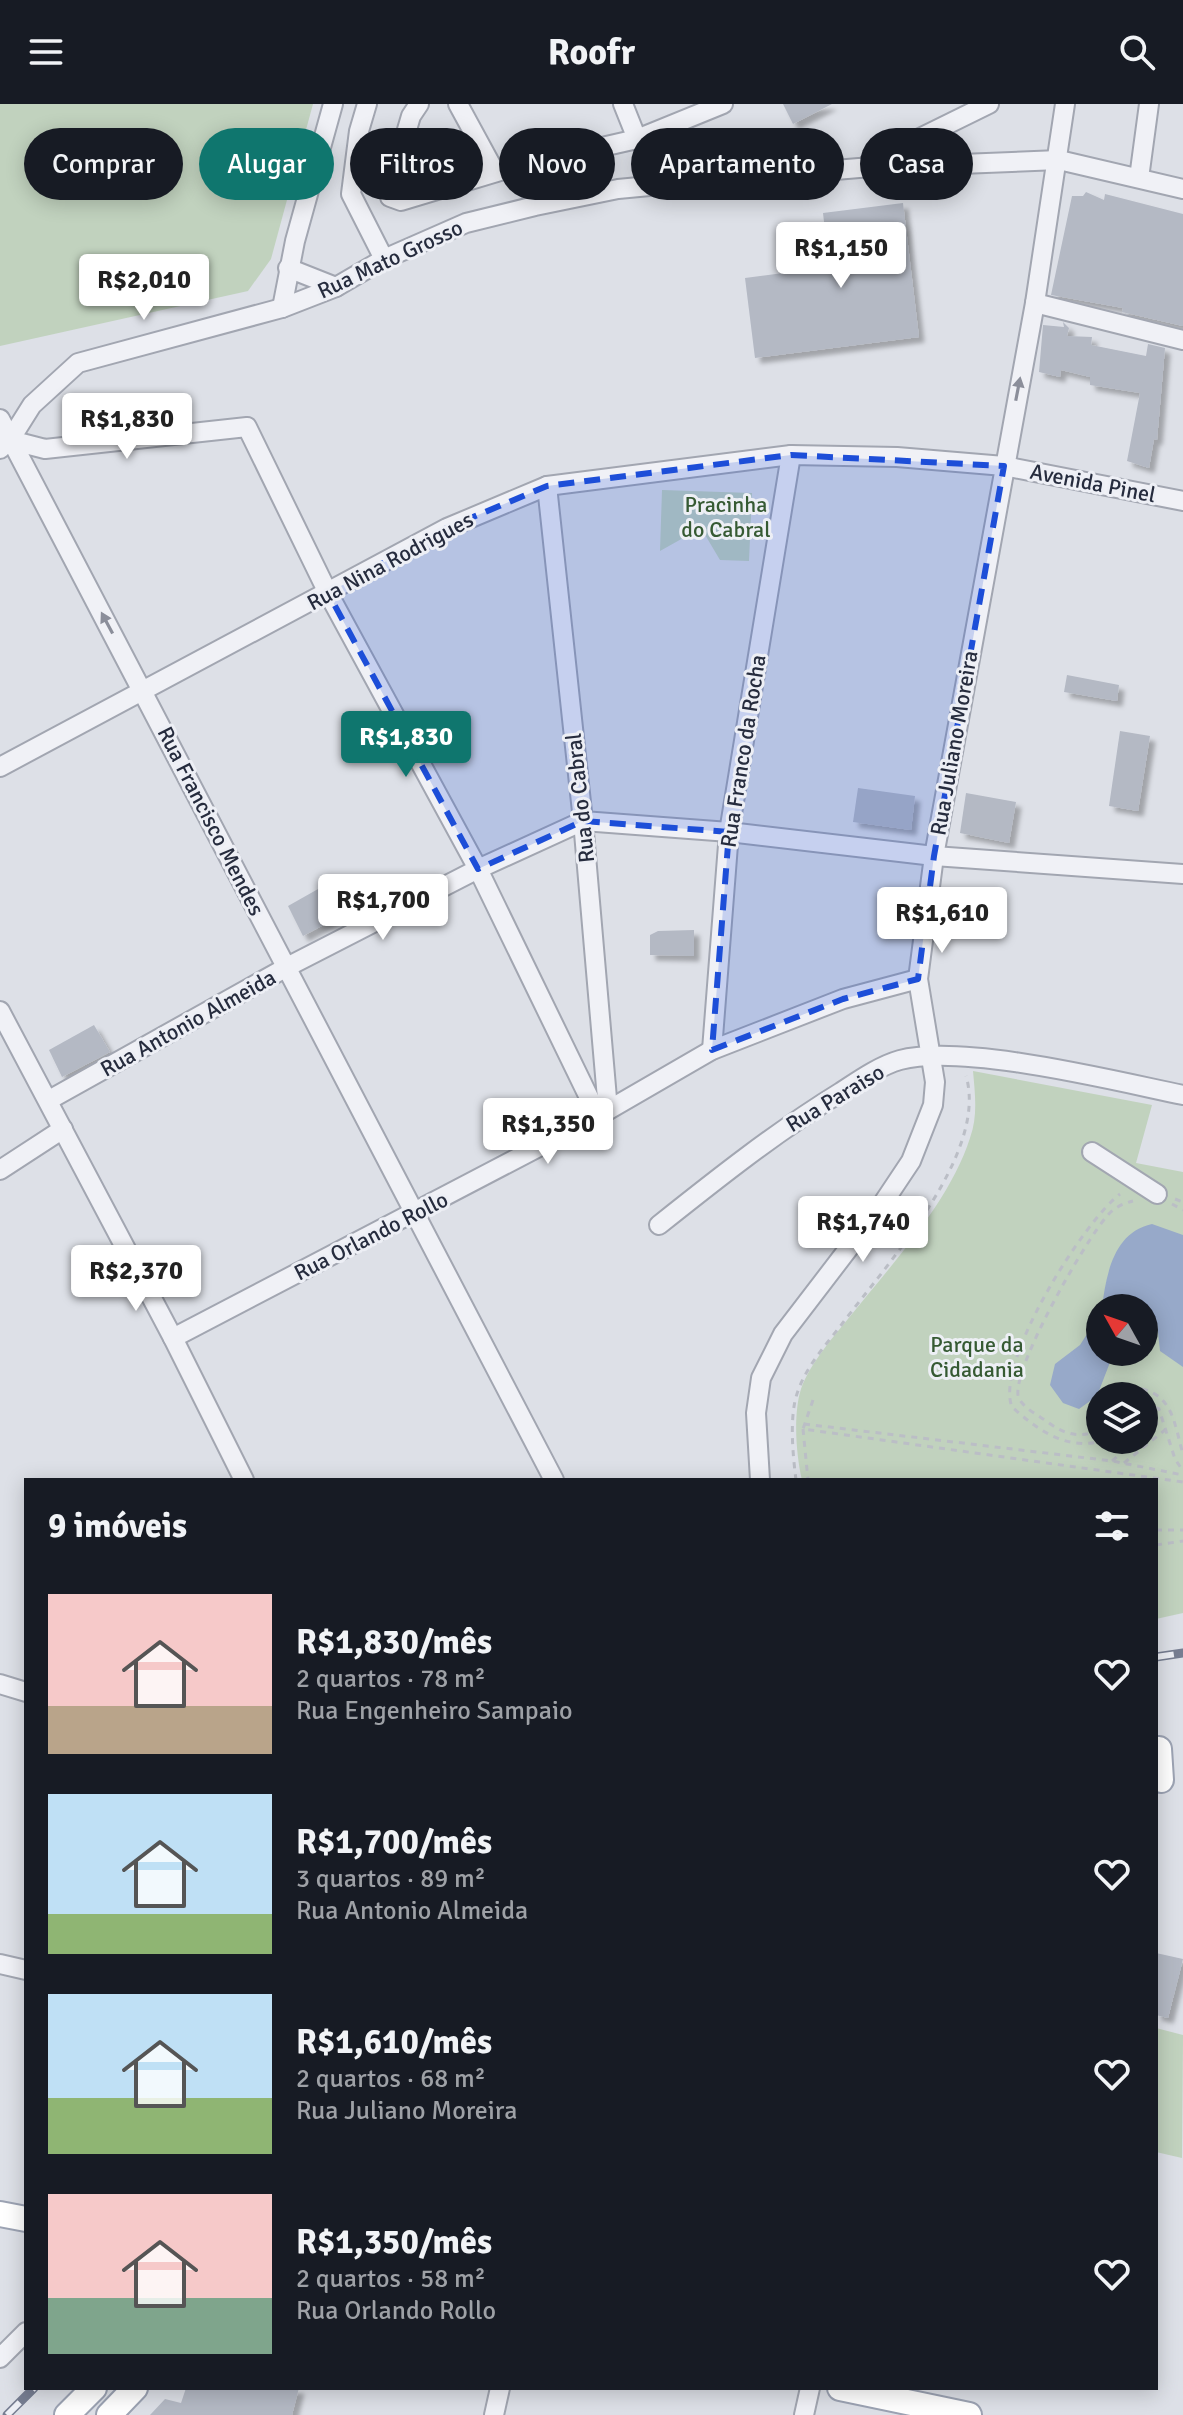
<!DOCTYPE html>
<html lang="pt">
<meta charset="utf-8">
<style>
body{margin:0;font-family:Signika,sans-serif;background:#242831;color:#f1f3f6;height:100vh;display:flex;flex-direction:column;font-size:30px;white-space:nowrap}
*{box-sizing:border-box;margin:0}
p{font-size:26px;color:#9ea1a6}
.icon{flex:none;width:44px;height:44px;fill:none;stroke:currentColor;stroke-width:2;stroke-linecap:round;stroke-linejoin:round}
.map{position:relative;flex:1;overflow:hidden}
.sheet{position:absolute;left:24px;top:1374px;width:1134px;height:912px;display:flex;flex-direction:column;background:#171b24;border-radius:0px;box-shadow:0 4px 20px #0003}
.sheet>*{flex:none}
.banner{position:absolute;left:24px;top:24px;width:1136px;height:72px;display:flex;gap:16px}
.needle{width:52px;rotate:310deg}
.buttons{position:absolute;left:1086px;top:1190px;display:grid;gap:16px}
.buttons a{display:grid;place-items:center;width:72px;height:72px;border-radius:50%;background:#171b24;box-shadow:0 4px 20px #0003;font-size:40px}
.price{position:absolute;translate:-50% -68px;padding:0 18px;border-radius:8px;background:#fff;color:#222;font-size:26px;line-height:52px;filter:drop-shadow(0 2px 4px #0008)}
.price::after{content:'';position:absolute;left:50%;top:48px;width:24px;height:18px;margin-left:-12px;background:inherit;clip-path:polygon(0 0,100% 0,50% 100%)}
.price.selected{background:#0f766e;color:#fff}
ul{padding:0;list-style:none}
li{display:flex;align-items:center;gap:24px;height:200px;padding:0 24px}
li span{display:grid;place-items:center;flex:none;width:224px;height:160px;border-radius:0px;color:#555}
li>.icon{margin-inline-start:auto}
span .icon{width:96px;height:96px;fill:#fffc;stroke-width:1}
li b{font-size:34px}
h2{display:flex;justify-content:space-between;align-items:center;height:96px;padding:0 24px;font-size:34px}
.tag{padding:0 28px;border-radius:36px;background:#171b24;box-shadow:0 4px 20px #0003;font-size:28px;line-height:72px}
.tag.selected{background:#0f766e;color:#fff}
header{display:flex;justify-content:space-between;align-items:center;height:104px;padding:0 24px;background:#171b24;font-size:36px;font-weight:800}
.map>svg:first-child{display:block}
.green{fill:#c1d2be;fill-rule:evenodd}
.water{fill:#97a9c9}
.building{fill:#b4b9c4;filter:url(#shadow)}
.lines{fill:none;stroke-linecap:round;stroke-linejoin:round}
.minor-casing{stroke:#a2a6b1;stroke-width:22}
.major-casing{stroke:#9ca3b3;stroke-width:28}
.path{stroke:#bbbec6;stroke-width:3;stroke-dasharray:6 6;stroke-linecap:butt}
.minor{stroke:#f0f1f6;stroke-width:18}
.major{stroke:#fff;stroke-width:24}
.rail-casing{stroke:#767d91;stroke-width:9}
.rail{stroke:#edeff5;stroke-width:6;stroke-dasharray:18;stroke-linecap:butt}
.oneway{fill:#8b8e9a}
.marked{fill:#1d4ed8;fill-opacity:0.2;stroke:#1d4ed8;stroke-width:6;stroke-dasharray:16 10;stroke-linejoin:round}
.labels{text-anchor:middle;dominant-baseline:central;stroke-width:6;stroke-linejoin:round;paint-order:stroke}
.street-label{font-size:22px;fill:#262c3e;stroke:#edeff5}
.park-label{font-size:22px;fill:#365a33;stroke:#edeff5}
</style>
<header><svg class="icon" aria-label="menu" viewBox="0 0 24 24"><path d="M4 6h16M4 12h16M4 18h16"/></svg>Roofr<svg class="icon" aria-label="search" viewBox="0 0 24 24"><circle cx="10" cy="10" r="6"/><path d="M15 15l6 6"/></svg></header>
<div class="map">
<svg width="1183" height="2311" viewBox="0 0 1183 2311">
<defs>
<filter id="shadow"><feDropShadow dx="5.5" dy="5.5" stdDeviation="2" flood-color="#0004"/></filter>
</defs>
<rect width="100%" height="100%" fill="#dde0e7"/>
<g class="green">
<path d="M0 0H313L271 155 248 187 0 242Z"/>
<path d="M662 386 752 389 749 457 720 456 701 424 660 447Z"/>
<path d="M973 967 1152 1001 1136 1059 1183 1068V1509L1156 1515V1376H802C796 1351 793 1310 801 1285 810 1259 835 1231 852 1210 893 1159 950 1097 970 1034 978 1012 975 990 973 967ZM1100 1204H1144V1248H1100ZM1100 1292H1144V1336H1100Z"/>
<path d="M1156 1924 1183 1931 1182 2054 1156 2048Z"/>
</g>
<g class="water">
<path d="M1152 1120 1183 1131V1263L1160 1247 1157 1219 1144 1214V1204H1102C1106 1170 1114 1128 1152 1120Z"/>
<path d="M1100 1210V1248H1114L1097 1292 1079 1305 1063 1299 1050 1281 1055 1260 1080 1241Z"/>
</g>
<g class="building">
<path d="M783 0H832L793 20Z"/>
<path d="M1086 88 1104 96 1105 90 1183 110V222L1122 208 1123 204 1051 191 1072 92H1083Z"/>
<path d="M903 99 919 233 755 254 745 174 829 163 823 109Z"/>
<path d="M1063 218 1069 224 1067 232 1092 233 1091 241 1146 252 1148 240 1165 244 1157 336 1154 335 1149 364 1127 357 1140 289 1090 281V273L1061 266 1060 273 1039 268 1043 221 1064 223Z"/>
<path d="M1067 571 1119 581 1117 597 1064 588Z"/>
<path d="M1120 627 1150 632 1138 707 1109 702Z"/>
<path d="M858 684 915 692 911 726 853 718Z"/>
<path d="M966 689 1016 698 1009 739 960 729Z"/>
<path d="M334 776 350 807 303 832 288 802Z"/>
<path d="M694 826V852L650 851V831L658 827Z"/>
<path d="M94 921 110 948 62 973 49 946Z"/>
<path d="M1156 1849 1183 1855 1168 1914 1156 1911Z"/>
<path d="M186 2284H299L292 2311H150L165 2295 181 2299Z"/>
</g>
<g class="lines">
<defs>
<g id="minor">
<path d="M367 0 359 27 351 90 384 155"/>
<path d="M419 0 411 12 389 87 390 93 401 97 510 64 637 35 723 0"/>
<path d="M458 0 495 68"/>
<path d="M623 0 637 35"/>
<path d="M869 59 989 0"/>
<path d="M1139 74 1149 0"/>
<path d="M288 164 336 183"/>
<path d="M1035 199 1183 236"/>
<path d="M282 204 295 137 333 0"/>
<path d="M0 315 554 1376"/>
<path d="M10 336 45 345 247 323 328 489 478 765 598 1012"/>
<path d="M0 345 10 336 32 301 78 259 282 204 336 183 384 155 466 119 535 102 618 85 692 78 859 64 1059 56 1183 85"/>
<path d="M547 382 583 717 608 1006"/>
<path d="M0 663 447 424 547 382 791 351 897 353 1004 362 1183 397"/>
<path d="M0 907 173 1234 244 1376"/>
<path d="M712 946 729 728 791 351"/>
<path d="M49 996 287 863 478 765 583 717 729 728 934 752 1183 770"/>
<path d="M1092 1048 1157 1090"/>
<path d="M0 1066 63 1025"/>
<path d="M659 1121C718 1074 776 1028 841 988 858 977 879 962 900 956 962 939 1115 977 1183 991"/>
<path d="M173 1234 598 1012 712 946 843 895 918 875"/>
<path d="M760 1376 756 1309 761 1274 783 1230 881 1102 911 1057 933 1001 935 978 918 875 934 752 1035 199 1065 0"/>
<path d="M0 1580 26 1588"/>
<path d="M0 1860 26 1866"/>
<path d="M0 2254 26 2228"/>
<path d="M494 2311 500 2284"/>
<path d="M804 2311 810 2284"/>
</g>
<g id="major">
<path d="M1159 1645 1161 1676"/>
<path d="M0 2110 26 2115"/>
<path d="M840 2284 969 2311"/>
<path d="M67 2311 94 2284"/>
<path d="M109 2311 135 2284"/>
</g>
</defs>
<use href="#minor" class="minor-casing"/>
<use href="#major" class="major-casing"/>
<g class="path">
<path d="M1175 1095 1183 1098"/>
<path d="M1172 1100 1183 1106"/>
<path d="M1132 1292 1142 1285C1174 1292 1175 1324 1183 1350"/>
<path d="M813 1296 803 1325 1183 1378"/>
<path d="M1144 1299 1159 1305 1175 1355 1183 1367"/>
<path d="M804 1320 1112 1357 1183 1371"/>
<path d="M803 1325 808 1376"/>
<path d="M1100 1327C1079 1333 1067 1332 1049 1319 1040 1312 1020 1303 1018 1291 1014 1261 1085 1137 1107 1112 1115 1103 1122 1100 1133 1097"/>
<path d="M1144 1330 1161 1315"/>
<path d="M1106 1336C1068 1348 1039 1327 1012 1303 994 1259 1084 1117 1120 1090"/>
<path d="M1112 1357 1137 1336"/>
<path d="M1124 1359 1165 1326"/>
<path d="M796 1376C793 1352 790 1321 795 1297 802 1267 824 1243 842 1220 886 1161 989 1049 966 972"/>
<path d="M1156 1426H1183"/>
<path d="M1156 1441 1183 1437"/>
</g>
<use href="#minor" class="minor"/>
<use href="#major" class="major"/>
<defs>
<g id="rail">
<path d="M1156 1553 1183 1549"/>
<path d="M7 2311 34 2284"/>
</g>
</defs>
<use href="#rail" class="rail-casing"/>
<use href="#rail" class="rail"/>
</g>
<defs><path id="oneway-solid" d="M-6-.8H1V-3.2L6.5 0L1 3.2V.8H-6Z" transform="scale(2)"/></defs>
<g class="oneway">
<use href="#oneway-solid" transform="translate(1018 285) rotate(-79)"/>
<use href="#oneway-solid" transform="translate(107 519) rotate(-118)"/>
</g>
<path class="marked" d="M791 351 1004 362 934 752 918 875 843 895 712 946 729 728 583 717 478 765 328 489 447 424 547 382Z"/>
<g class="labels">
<g class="street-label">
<text transform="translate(390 155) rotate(-25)">Rua Mato Grosso</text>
<text transform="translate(1093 379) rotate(11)">Avenida Pinel</text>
<text transform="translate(390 457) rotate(-28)">Rua Nina Rodrigues</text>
<text transform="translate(954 639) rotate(-80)">Rua Juliano Moreira</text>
<text transform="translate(743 647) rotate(-81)">Rua Franco da Rocha</text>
<text transform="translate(580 694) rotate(-96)">Rua do Cabral</text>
<text transform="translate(211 717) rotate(63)">Rua Francisco Mendes</text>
<text transform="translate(188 919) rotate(-29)">Rua Antonio Almeida</text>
<text transform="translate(835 994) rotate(-31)">Rua Paraiso</text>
<text transform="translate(371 1132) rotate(-27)">Rua Orlando Rollo</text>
</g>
<g class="park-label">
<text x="726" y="400">Pracinha<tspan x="726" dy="25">do Cabral</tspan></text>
<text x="977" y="1240">Parque da<tspan x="977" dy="25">Cidadania</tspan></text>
</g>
</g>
</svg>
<div class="buttons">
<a><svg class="needle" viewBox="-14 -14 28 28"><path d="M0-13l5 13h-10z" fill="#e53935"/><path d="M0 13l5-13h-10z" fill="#9ea1a6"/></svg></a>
<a><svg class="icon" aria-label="layers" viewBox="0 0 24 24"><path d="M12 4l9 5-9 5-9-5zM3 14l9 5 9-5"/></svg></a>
</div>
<b class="price" style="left:841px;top:186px">R$1,150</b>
<b class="price" style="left:144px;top:218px">R$2,010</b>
<b class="price" style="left:127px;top:357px">R$1,830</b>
<b class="price selected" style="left:406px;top:675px">R$1,830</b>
<b class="price" style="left:383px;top:838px">R$1,700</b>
<b class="price" style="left:942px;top:851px">R$1,610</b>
<b class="price" style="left:548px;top:1062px">R$1,350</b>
<b class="price" style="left:863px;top:1160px">R$1,740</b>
<b class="price" style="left:136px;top:1209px">R$2,370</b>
<div class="banner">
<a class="tag">Comprar</a>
<a class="tag selected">Alugar</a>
<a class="tag">Filtros</a>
<a class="tag">Novo</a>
<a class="tag">Apartamento</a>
<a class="tag">Casa</a>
</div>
<section class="sheet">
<h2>9 imóveis<svg class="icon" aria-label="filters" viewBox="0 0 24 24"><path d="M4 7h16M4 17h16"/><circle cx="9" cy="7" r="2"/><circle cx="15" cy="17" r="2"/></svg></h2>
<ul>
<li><span style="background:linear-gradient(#f6c9c9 70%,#b9a48a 0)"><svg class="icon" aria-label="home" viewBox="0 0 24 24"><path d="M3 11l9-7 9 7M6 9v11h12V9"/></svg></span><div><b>R$1,830/mês</b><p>2 quartos · 78 m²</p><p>Rua Engenheiro Sampaio</p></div><svg class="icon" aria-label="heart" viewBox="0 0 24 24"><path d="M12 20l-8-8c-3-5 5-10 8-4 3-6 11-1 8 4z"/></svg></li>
<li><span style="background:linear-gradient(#bfe0f5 75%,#8fb573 0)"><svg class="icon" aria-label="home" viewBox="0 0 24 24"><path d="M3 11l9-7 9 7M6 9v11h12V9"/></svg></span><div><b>R$1,700/mês</b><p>3 quartos · 89 m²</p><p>Rua Antonio Almeida</p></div><svg class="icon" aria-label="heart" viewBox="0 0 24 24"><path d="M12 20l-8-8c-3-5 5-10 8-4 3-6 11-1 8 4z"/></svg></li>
<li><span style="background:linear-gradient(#bfe0f5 65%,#8fb573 0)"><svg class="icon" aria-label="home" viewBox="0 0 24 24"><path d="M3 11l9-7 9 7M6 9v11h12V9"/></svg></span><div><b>R$1,610/mês</b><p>2 quartos · 68 m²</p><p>Rua Juliano Moreira</p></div><svg class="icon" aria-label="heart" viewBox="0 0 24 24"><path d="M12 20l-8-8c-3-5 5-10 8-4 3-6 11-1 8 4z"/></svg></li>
<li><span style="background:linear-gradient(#f6c9c9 65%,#7fa58c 0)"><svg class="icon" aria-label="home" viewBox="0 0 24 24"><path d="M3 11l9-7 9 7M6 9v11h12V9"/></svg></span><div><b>R$1,350/mês</b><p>2 quartos · 58 m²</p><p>Rua Orlando Rollo</p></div><svg class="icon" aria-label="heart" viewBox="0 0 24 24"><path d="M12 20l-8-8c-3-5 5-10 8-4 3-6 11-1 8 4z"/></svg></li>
</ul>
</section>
</div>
